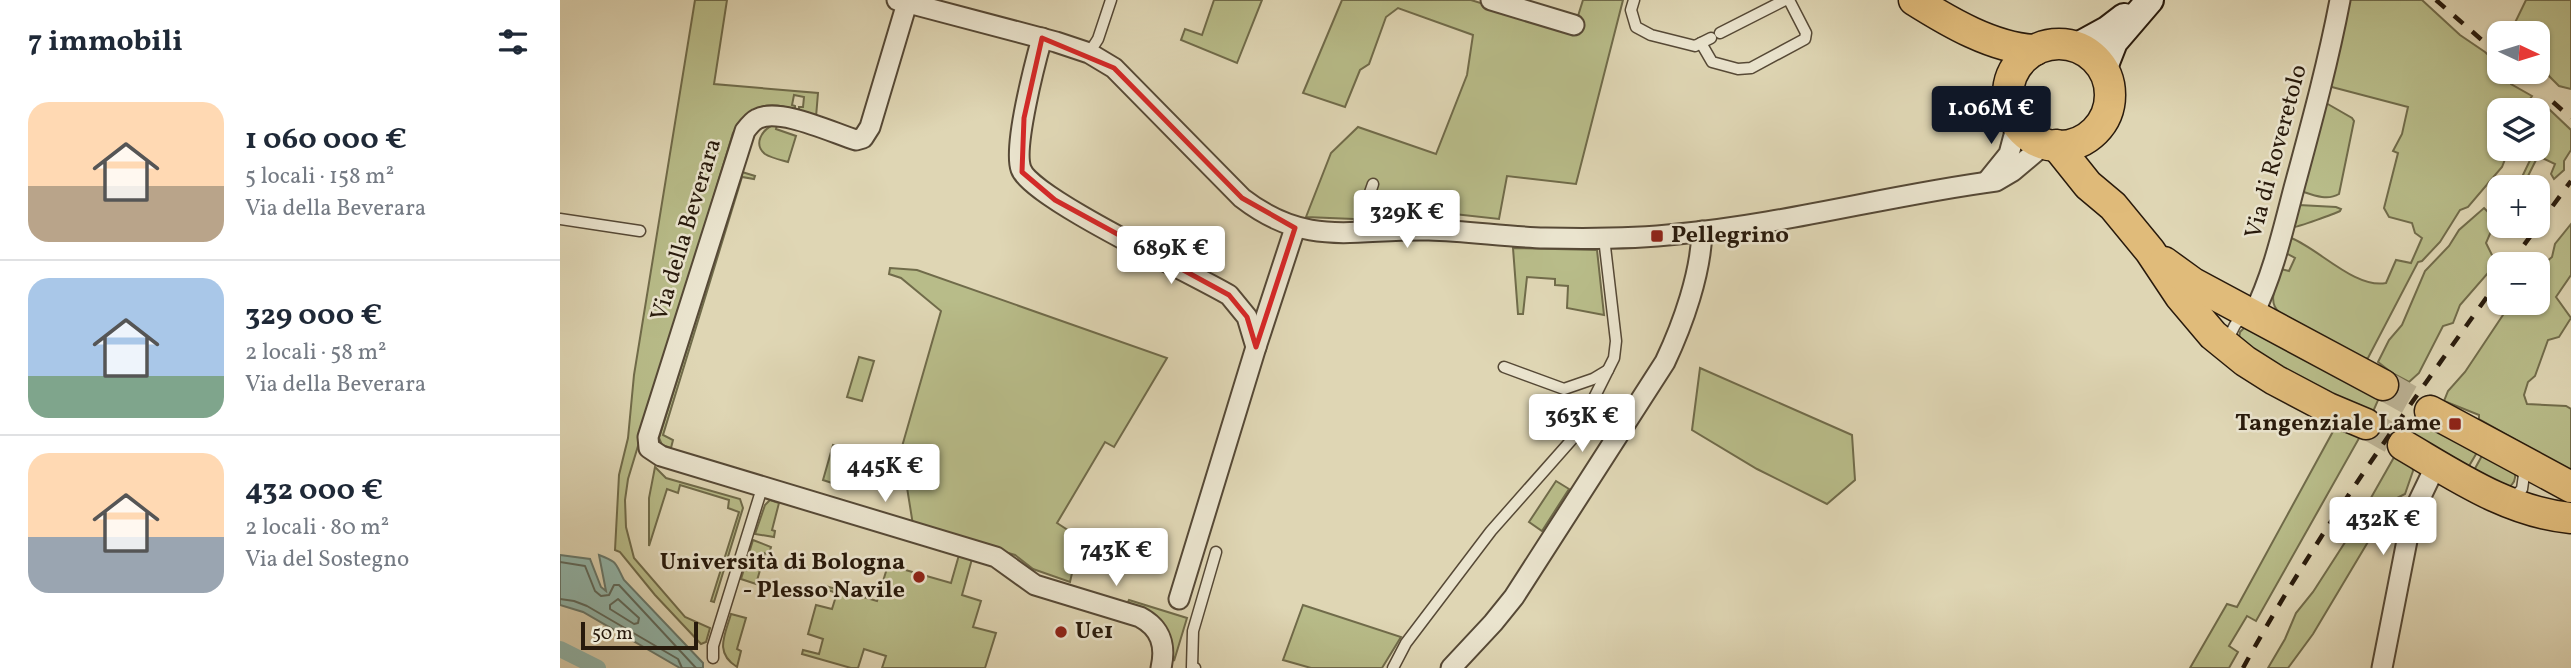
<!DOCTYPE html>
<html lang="it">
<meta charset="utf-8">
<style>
body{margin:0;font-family:Vollkorn,serif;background:#f6f6f7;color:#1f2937;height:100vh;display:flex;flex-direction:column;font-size:26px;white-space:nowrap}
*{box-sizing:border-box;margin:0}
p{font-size:23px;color:#747a83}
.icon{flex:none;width:38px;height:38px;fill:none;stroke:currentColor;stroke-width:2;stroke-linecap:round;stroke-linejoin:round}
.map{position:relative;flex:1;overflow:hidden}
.drawer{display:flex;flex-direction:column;background:#fff;width:560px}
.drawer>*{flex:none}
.needle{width:46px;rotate:94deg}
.tools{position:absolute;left:1927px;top:21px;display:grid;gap:14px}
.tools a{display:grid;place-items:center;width:63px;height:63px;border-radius:14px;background:#fff;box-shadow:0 2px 5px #0004;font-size:35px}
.scale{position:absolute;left:21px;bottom:18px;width:117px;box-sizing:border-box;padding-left:7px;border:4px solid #281a0c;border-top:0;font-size:19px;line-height:24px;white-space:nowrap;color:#281a0c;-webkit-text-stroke:5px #eae4ce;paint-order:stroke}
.price{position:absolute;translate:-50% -60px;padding:0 16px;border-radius:7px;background:#fff;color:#222;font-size:23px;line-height:46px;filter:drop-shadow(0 2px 4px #0008)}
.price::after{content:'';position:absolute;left:50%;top:42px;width:21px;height:16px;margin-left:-10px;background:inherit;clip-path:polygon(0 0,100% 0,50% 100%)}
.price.on{background:#111827;color:#fff}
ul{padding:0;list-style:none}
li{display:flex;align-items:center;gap:21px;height:175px;padding:0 28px}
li+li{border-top:2px solid #e0e1e3}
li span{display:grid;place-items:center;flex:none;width:196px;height:140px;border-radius:21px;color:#555}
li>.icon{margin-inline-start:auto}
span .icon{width:84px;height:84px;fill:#fffc;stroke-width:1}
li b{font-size:30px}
h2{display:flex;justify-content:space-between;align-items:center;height:84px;padding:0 28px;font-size:30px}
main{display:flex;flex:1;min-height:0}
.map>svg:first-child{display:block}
.green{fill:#b8bc89;stroke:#706b4a;stroke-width:2}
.water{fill:#93b9ae;stroke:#68796d;stroke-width:2}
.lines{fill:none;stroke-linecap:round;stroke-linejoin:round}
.shore{stroke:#5e6a5d;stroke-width:2}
.canal{stroke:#93b9ae;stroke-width:16}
.primary-tunnel{stroke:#bab092;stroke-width:30;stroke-dasharray:30 15;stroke-linecap:butt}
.lane-casing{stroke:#564936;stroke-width:13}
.street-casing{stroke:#564936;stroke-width:23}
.secondary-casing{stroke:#281a0c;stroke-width:30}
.primary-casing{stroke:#281a0c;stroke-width:33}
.lane{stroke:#eae4ce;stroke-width:10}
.street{stroke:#eae4ce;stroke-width:19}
.secondary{stroke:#eae4ce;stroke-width:26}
.primary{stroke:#e0bb7a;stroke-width:30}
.rail{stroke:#281a0c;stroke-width:4.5;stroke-dasharray:12 12;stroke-linecap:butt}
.marked{fill:none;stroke:#d62828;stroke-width:5;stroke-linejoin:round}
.poi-dot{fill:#8f2418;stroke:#eae4ce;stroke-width:2.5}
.labels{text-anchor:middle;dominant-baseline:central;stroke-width:5;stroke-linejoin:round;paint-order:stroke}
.street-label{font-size:24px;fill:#281a0c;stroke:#eae4ce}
.poi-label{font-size:24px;font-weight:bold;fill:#281a0c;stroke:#eae4ce;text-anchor:start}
</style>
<main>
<section class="drawer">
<h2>7 immobili<svg class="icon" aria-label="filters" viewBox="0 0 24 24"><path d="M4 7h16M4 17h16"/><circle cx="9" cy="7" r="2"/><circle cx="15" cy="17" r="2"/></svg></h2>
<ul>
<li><span style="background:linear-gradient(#ffd9b3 60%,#b9a48a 0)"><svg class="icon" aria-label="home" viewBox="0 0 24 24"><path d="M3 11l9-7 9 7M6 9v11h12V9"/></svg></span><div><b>1 060 000 €</b><p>5 locali · 158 m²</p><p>Via della Beverara</p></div></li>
<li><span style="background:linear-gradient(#a9c7e8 70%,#7fa58c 0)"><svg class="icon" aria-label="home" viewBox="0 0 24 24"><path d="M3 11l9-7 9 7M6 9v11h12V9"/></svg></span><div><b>329 000 €</b><p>2 locali · 58 m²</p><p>Via della Beverara</p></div></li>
<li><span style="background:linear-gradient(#ffd9b3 60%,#9aa5b1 0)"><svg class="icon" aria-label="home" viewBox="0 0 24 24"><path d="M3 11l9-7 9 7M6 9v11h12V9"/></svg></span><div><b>432 000 €</b><p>2 locali · 80 m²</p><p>Via del Sostegno</p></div></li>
</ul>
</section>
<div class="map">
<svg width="2011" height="668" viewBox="0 0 2011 668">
<rect width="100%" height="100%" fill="#dfd6b4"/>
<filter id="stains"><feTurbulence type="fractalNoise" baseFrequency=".00286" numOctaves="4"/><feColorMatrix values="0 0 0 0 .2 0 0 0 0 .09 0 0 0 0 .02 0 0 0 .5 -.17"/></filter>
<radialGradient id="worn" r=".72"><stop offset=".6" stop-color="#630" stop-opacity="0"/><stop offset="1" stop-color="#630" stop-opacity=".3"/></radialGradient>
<g class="green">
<path d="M135 0H167L154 84 258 93 256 117 239 110V107H243L244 97 234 95 232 105 235 106V110C206 99 189 107 173 133L68 479 65 500 66 527 74 558 125 617 150 628 146 642 141 644 95 595 60 552 55 550 59 475 68 438 74 375Z"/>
<path d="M654 0H702L677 63 621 40 625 29 642 35Z"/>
<path d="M782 0H911L1013 32 1023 0H1063L1016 184 947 176 939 219 894 214 813 215 794 219 746 217 771 153 798 127 876 154 907 75 913 35 838 8 826 17 809 64 800 70 785 107 743 93Z"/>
<path d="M1786 0H1862L1900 35 1925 52 1939 65V72H1946L1951 84 1972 96 1965 106V110H1939V149H1949L1942 167 1908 207 1900 210 1880 242 1862 261 1858 262 1808 358 1805 359 1720 313C1706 302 1717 284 1721 269L1729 271 1735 258 1726 253 1731 238C1758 248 1795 289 1826 283L1836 260 1851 263 1862 238 1855 233 1852 223 1829 217 1824 208 1838 153 1833 151 1842 134 1848 107 1768 86Z"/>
<path d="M1966 0H2011V89L1999 86 1978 65V33H1950Z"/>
<path d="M1766 103 1792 118 1794 121 1779 194C1767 201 1753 195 1741 191Z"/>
<path d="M1990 110 2011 130V150L2004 161V170L1994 179 1991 174 1995 164 1978 156 1966 180V187H1953L1956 180 1962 177 1974 152 1972 149H1978V127Z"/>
<path d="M213 125H217L216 129 236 136 228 162C221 160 211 158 205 154 193 144 202 130 213 125Z"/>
<path d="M182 172 195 176 194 179 182 177 103 435 113 440 111 448 102 445 99 438Z"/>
<path d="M1739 205 1776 207 1781 209 1780 211C1774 214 1738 227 1734 227Z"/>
<path d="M1924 208 1936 220 1926 243 1932 255 1933 265 1928 273 1900 305 1893 323 1883 326 1859 373 1849 382 1832 373 1818 362 1829 340 1842 325 1865 271 1889 246 1899 230Z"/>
<path d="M2011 224V275L1996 297 2011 318 1999 337 1988 340 1975 376 1968 382 1964 395 1967 404 2006 406 2011 409V471L1919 419V415L1884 401 1888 391 1905 372 1951 303H1978V269L1992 257 1995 244Z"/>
<path d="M953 248 1037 250 1044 315 1007 308 1008 286 995 285V279L967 277 963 314H958Z"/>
<path d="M330 268 357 270 607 358 554 447 545 442 497 523 520 538 510 582 473 569 455 555 353 525 341 450 381 311 341 278 329 274Z"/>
<path d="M1686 326 1819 398 1812 414 1689 351 1679 338 1680 332Z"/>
<path d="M299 357 314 361 302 401 287 397Z"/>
<path d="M1140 368 1292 435 1295 480 1267 504 1197 469 1132 430Z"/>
<path d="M1864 418 1919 449 1906 471 1848 436Z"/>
<path d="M1776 426 1802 433 1696 621 1687 616 1669 646 1678 652 1669 668H1630L1667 604 1677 607Z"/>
<path d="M273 445 288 450 278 485 263 480Z"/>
<path d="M1837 452 1852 463 1853 471 1845 494 1833 500 1753 634 1728 668H1708L1725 639 1736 613 1753 592 1791 533Z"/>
<path d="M1924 452 1955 473C1956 479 1954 484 1948 488L1912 474Z"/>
<path d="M95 467 106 478 180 499 183 508 154 602 151 601 179 512 168 508 169 500 120 485 118 493 107 489 89 546V498Z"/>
<path d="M996 481 1009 489 982 531 969 522Z"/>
<path d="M210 500 219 503 212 530 215 531 214 537 195 534 205 505Z"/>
<path d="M193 540 211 547 209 554 205 553 196 584 181 579Z"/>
<path d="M399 555 412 559 402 595 421 601 413 627 436 633 425 668H322L326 656 304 649 298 668H291L242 654 243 650 259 654 263 639 248 634 256 605 272 609 277 593 261 588 262 585 317 601 328 565 391 583Z"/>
<path d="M569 600 627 618 614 661C608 625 605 616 567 604Z"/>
<path d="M743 605 841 637 822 668H751L723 660Z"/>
<path d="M171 614 186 618 177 649 181 651 177 667C154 653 165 635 171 614Z"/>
</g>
<path class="water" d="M0 555 30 559 41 587 46 591 39 555C58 562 55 563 64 580L143 663V668H120L23 612 0 605Z"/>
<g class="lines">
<g class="shore">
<path d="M0 562 25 566 35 591 41 596 49 595 54 585H59L136 668"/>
<path d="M0 599 14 601 27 606 118 659 122 668"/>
<path d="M58 599 79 618 78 623 74 624 50 609V605Z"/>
</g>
<path class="canal" d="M0 649 38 668"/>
<g class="primary-tunnel">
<path d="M1823 385 1870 411"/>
<path d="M1806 424 1843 445"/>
</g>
<defs>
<g id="lane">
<path d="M1074 0 1071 10 1076 27 1091 35 1135 46 1151 38"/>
<path d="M1160 33 1225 0"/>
<path d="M1141 43 1152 62 1178 69 1191 68 1245 39 1246 33 1229 0"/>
<path d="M529 53 538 39 551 0"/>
<path d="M0 219 80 231"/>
<path d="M796 233 813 184"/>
<path d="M1666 343 1675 325 1684 314"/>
<path d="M944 367 1004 389 1033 379 1048 370"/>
<path d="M1953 498 1962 489 1965 468"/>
<path d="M153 658V646L202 488"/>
<path d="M635 668 632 667 633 631 656 552"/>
<path d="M833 668 846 643 931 531 1015 436 1054 358 1056 341 1044 238"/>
</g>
<g id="street">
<path d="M337 0 496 42 529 53 554 68 682 198C748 249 795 228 869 230 908 231 947 237 985 238 1029 239 1074 239 1118 234 1225 224 1330 195 1436 181L1453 171 1485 144"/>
<path d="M931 0 1014 25"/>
<path d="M347 3 310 127 303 138 296 140C273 133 219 107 197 119 193 121 188 127 185 131L88 437 89 448 101 456 436 557 475 585 580 617C601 628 606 646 601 668"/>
<path d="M482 38C475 63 453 147 461 169 471 198 634 274 669 295L687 317 696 347 619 599"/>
<path d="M1428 180 1449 154 1457 124"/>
<path d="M1693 315C1713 275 1723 230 1734 188 1751 125 1768 63 1780 0"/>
<path d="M696 347 735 228"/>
<path d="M891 668 933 623 954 597 1105 362C1123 324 1141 273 1142 231"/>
<path d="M1822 668 1852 515 1876 465"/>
</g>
<g id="secondary">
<path d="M1516 47 1547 30 1564 17"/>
<path d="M1543 70 1554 42 1590 0"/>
</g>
<g id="primary">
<path d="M1354 0C1389 22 1433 48 1475 50"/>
<circle cx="1499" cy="95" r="51"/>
<path d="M1496 145 1528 185 1553 206 1590 251 1620 296 1653 335 1685 361 1715 380 1768 408 1806 424"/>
<path d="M1604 262 1633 283 1823 385"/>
<path d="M1870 411 2011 487"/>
<path d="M1843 445C1896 476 1948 512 2011 518"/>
</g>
</defs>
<use href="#lane" class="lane-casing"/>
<use href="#street" class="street-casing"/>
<use href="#secondary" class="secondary-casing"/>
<use href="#primary" class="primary-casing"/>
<use href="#lane" class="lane"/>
<use href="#street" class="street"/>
<use href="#secondary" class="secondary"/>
<use href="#primary" class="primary"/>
<g class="rail">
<path d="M1876 0 1939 55"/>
<path d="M1958 72 1976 87"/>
<path d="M1993 102 2011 118"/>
<path d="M1950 264 2011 181"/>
<path d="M1683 668C1758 531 1849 406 1939 280"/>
</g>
</g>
<path class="marked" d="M482 38 554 68 682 198 735 228 696 347 687 317 669 295 495 200 462 172 464 118Z"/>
<g class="poi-dot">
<rect x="1090" y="229" width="14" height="14" rx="3.5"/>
<rect x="1888" y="417" width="14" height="14" rx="3.5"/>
<circle cx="359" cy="577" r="7"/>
<circle cx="501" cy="632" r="7"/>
</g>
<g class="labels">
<g class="street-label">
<text transform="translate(1717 152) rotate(-75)">Via di Roveretolo</text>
<text transform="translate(127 230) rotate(-73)">Via della Beverara</text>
</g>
<g class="poi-label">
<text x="1111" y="236">Pellegrino</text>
<text x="1881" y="424" text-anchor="end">Tangenziale Lame</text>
<text x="345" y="563" text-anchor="end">Università di Bologna<tspan x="345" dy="28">- Plesso Navile</tspan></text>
<text x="515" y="632">Ue1</text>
</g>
</g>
<rect width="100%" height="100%" filter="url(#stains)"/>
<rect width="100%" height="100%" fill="url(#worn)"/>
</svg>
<div class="tools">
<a><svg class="needle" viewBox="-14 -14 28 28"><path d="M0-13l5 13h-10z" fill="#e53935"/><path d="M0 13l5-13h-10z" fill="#747a83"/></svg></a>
<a><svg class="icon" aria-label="layers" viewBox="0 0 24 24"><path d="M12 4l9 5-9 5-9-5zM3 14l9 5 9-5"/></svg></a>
<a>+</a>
<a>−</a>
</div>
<div class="scale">50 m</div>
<b class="price on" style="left:1431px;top:146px">1.06M €</b>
<b class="price" style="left:847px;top:250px">329K €</b>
<b class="price" style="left:611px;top:286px">689K €</b>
<b class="price" style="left:1022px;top:454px">363K €</b>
<b class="price" style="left:325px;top:504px">445K €</b>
<b class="price" style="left:1823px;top:557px">432K €</b>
<b class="price" style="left:556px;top:588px">743K €</b>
</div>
</main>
